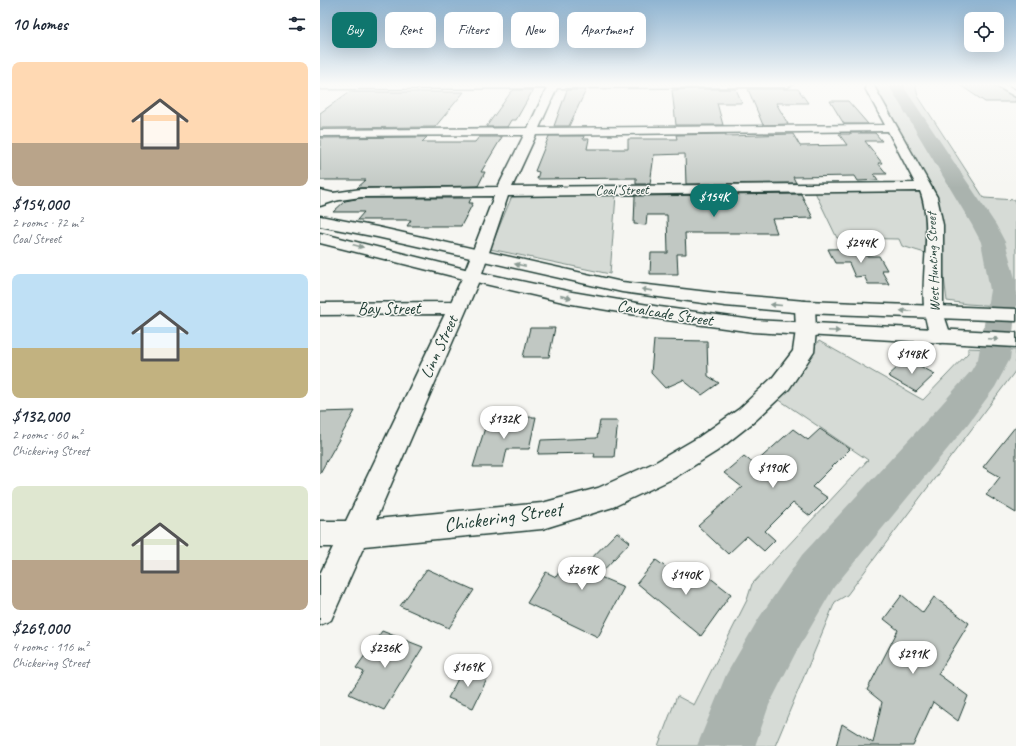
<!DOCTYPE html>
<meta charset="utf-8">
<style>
body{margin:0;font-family:Caveat,sans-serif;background:#f6f6f7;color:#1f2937;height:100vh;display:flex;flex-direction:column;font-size:15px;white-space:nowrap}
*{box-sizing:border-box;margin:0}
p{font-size:13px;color:#747a83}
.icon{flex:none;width:22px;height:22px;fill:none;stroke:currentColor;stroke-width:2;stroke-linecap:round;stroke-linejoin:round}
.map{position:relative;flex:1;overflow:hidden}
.drawer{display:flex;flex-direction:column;background:#fff;width:320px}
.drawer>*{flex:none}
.hud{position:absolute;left:12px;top:12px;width:380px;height:36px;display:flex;gap:8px}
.buttons{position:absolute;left:644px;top:12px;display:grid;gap:8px}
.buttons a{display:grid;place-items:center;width:40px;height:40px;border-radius:8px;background:#fff;box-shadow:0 4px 16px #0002;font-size:20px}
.price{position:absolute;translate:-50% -34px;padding:0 9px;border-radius:14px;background:#fff;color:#222;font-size:13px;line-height:26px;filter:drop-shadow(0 1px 2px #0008)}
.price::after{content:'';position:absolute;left:50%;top:24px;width:12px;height:9px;margin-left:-6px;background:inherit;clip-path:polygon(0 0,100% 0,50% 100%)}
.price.on{background:#0f766e;color:#fff}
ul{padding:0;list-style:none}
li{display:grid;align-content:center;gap:8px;height:212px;padding:0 12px}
li span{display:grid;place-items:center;height:124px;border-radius:8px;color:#555}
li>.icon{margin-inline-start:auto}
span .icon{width:72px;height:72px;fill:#fffc;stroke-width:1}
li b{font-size:17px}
h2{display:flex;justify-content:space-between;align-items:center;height:48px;padding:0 12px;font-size:17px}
.chip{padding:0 14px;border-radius:8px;background:#fff;box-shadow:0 4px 16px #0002;font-size:14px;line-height:36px}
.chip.on{background:#0f766e;color:#fff}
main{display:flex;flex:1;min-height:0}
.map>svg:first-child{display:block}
.green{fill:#d6dbd6;stroke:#7a8c85}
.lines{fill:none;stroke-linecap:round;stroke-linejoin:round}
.river{fill:#aab3ae;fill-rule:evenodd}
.building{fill:#c1c8c3;stroke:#1f3d34}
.minor-casing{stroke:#1f3d34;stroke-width:3}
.major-casing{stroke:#1f3d34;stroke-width:3}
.minor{fill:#f6f6f2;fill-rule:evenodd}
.major{fill:#f6f6f2;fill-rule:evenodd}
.oneway{fill:#8a9a93}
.labels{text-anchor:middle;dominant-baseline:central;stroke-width:3;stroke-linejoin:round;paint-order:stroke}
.far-street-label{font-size:14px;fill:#1f3d34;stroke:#f6f6f2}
.street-label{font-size:17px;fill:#1f3d34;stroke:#f6f6f2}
.near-street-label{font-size:20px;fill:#1f3d34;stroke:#f6f6f2}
</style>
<main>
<section class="drawer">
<h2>10 homes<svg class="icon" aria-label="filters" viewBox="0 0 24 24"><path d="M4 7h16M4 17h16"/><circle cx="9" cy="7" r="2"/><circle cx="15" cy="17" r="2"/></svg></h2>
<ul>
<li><span style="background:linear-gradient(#ffd9b3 65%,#b9a48a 0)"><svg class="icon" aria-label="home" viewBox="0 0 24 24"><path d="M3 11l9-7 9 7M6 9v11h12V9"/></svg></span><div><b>$154,000</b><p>2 rooms · 72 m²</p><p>Coal Street</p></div></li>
<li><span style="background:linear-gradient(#bfe0f5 60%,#c2b280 0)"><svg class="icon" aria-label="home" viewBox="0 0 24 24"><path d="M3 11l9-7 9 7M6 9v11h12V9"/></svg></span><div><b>$132,000</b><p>2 rooms · 60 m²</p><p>Chickering Street</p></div></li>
<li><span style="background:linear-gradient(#dfe7d0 60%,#b9a48a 0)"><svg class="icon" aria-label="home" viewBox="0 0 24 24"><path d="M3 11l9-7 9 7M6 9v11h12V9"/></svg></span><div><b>$269,000</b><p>4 rooms · 116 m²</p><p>Chickering Street</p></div></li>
</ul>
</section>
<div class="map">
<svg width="696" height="746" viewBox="0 0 696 746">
<rect width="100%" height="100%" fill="#f6f6f2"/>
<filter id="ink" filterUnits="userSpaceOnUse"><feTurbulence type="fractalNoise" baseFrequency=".025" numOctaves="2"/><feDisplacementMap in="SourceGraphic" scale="8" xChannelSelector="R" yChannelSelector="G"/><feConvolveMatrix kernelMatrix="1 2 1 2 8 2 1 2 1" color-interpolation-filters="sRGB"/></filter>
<g filter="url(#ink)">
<g class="green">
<path d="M552 84H595L598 96 664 198 696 200V307L647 304 627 301 621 254 620 222Z"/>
<path d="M494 190 598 191C610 199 607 239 605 253L582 246 579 239 517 238Z"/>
<path d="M296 195 290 274 170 249 192 196Z"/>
<path d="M499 341 603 400 648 353V348L696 350V370L527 595 515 602 455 746H338L357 696 374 705 427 600 432 584 548 460 455 397Z"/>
</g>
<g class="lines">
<path class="river" d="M570 84H584L585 89 676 225 685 242 696 282V306L690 359 675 387 647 425 514 587 475 654 449 705 435 746H377L406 675 439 618 482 555 621 405 651 371 658 359 670 290 661 242 652 225 571 89Z"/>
</g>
<g class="building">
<path d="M640 85H672L696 98V102H665Z"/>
<path d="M377 89H416L422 103H397L403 125H356L352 90Z"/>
<path d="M428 89H478L488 103H456L468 124 443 125Z"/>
<path d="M194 90H213L196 120H191L187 127H166L191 92Z"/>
<path d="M247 90H266L249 126H234Z"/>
<path d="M29 92H144L115 127 0 128V113Z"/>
<path d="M510 101H528L548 124H524Z"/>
<path d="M530 133H555L562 141H545L562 163H558L567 174H554L558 180 538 181 535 176 473 177 476 183 366 184 365 154 334 155 330 184H316V178L217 179 219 172 215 171 229 136H264L263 139H269L267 149H308V139H357L356 135 406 134V136L473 134 480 146 527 145 519 134H530Z"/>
<path d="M107 137 102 142H155L159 137H182L161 172H165L158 186 37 188 46 180H0V138Z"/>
<path d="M481 194 493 218 452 219 457 233H365L366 254H357L358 274H330L331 253H348L347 215H327L326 225 314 224 315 196Z"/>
<path d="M41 198H151L149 203H153L141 226H87L91 220H37L44 212H13L25 201Z"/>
<path d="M542 248 547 256H559L567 270H561L569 284H548L544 276 535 277 529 263H515L508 249Z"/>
<path d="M210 328H235L229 357H203Z"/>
<path d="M334 340 387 341 388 376 399 383 382 395 363 380 345 388 331 373Z"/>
<path d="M587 359 615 374 596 392 568 376Z"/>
<path d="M35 411 0 473V412Z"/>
<path d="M216 417 209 449H187L183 467H153L168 418Z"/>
<path d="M280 421H298L294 457H274L275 453 218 454 221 440 277 438Z"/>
<path d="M696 426V513L666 495 680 477 663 467Z"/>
<path d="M473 429 488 440 500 429 530 449 492 487 508 498 490 516 473 503 445 531 455 540 444 551 427 536 408 554 378 526 422 487 404 473 424 456 434 464Z"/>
<path d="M297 532 310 542 278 576 304 587 278 637 207 603 226 572 236 577 246 561 262 568Z"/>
<path d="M336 560 368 584 380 570 411 594 381 636 317 583Z"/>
<path d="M107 569 154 590 129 628 80 606Z"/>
<path d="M582 595 603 613 614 597 649 623 618 674 648 696 638 721 613 702 593 746H516L522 724 553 743 562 702 547 690 578 630 564 619Z"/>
<path d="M62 631 103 647 64 710 29 694 44 672 36 668Z"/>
<path d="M143 669 168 677 153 708 128 698Z"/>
</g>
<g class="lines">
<defs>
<g id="minor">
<path d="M0 84H473L468 87 237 88 219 128 565 125 545 88 546 84H554L555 88 617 197 623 225V312L631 336 628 341 621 343 614 341C593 308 611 251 605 212 604 205 603 198 600 191L188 196 161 276 56 519 222 503 278 488 336 462 379 437 419 409 453 377 473 351 476 330 475 307 478 303 485 301 492 303 495 307 496 330 494 352 469 389 435 421 397 451 354 478 293 507 222 529 44 546 11 620 0 625V574L13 547H0V521H26L125 314 0 315V303L131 302 143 276 174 196 41 197 13 201 0 198V190L13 193 41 189 178 187 204 135 0 136V130L208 128 227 88 0 89ZM568 131 595 183 192 187 216 135Z"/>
<path d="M673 84H684L696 90V97Z"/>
</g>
<g id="major">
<path d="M13 193 18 194 20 197 18 200 0 206V197Z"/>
<path d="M0 216 57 227 302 282 405 294 485 301 696 309V321L485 313 405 306 302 292 57 237 0 226Z"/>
<path d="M0 233 153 271 252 292 340 307 433 320 696 333V347L433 332 340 319 252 304 152 281 0 243Z"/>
</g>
</defs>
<use href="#minor" class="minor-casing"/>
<use href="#major" class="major-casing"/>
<use href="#minor" class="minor"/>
<use href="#major" class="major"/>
</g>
<defs><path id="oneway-solid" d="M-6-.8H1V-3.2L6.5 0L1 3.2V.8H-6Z"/></defs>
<g class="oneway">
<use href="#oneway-solid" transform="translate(38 246) rotate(14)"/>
<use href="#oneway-solid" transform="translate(200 265) rotate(-168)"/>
<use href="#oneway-solid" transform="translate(327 290) rotate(-172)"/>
<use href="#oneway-solid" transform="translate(246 297) rotate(13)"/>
<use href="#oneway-solid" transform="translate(456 305) rotate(-175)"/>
<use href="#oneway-solid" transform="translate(586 311) rotate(-178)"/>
<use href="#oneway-solid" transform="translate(514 331) rotate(3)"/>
<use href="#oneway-solid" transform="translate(673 339) rotate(3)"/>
</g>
</g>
<linearGradient id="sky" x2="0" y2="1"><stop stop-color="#8fb4d1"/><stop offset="0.45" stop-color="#fbfbf9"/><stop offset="1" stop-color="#fbfbf9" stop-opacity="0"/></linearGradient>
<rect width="696" height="188" fill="url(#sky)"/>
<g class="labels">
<g class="far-street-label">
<text transform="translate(302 190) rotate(-1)">Coal Street</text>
<text transform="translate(613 262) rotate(-92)">West Hunting Street</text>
</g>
<g class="street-label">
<text x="69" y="308">Bay Street</text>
<text transform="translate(345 313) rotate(9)">Cavalcade Street</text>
<text transform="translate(119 347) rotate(-65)">Linn Street</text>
</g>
<g class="near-street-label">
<text transform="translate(183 517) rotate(-8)">Chickering Street</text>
</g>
</g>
</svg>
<div class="buttons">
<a><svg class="icon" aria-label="locate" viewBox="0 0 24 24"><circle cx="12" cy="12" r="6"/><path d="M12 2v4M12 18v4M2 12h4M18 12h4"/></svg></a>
</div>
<b class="price on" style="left:394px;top:218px">$154K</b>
<b class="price" style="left:541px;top:264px">$244K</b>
<b class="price" style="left:592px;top:375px">$148K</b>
<b class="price" style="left:184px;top:440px">$132K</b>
<b class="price" style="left:453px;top:489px">$190K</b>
<b class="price" style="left:262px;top:591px">$269K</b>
<b class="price" style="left:366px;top:596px">$140K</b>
<b class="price" style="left:65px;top:669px">$236K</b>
<b class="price" style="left:593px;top:675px">$291K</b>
<b class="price" style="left:148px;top:688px">$169K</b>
<div class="hud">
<a class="chip on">Buy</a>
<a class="chip">Rent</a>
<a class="chip">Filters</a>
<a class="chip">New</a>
<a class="chip">Apartment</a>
</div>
</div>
</main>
